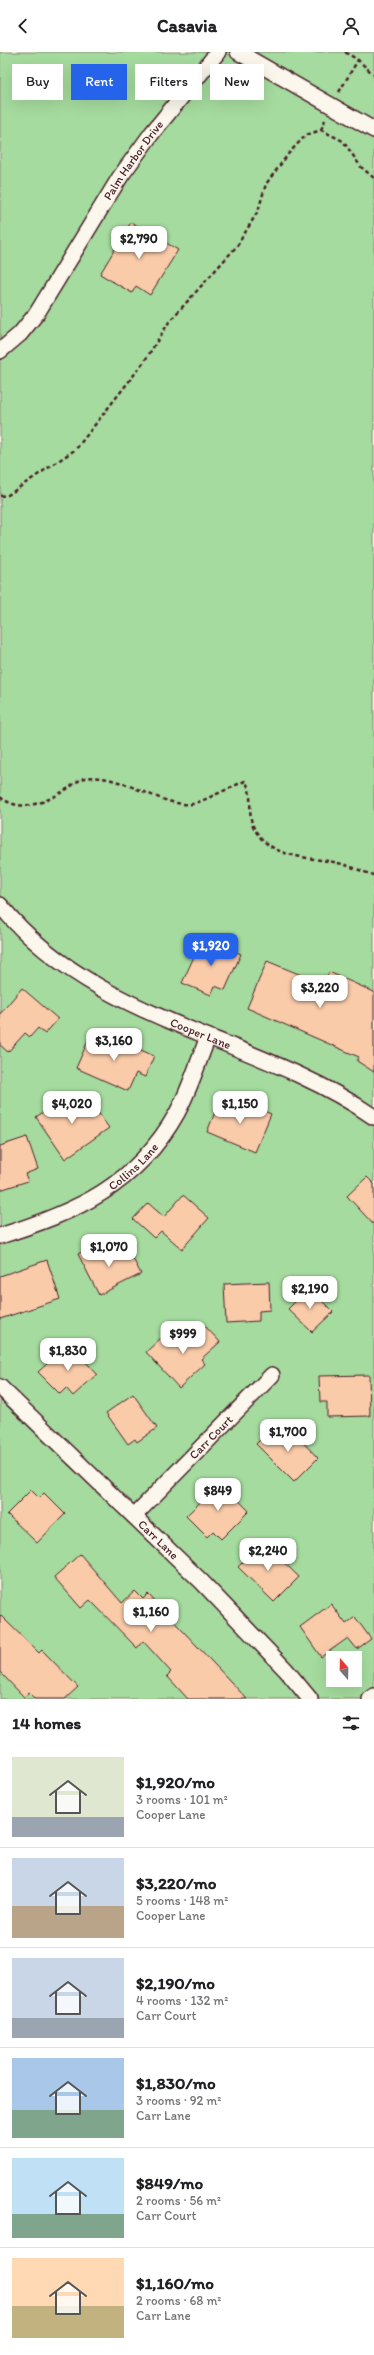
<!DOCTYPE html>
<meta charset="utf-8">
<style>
body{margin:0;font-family:Itim,sans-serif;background:#f2f2f2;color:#202124;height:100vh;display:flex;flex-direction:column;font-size:15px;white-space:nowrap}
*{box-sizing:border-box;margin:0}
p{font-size:13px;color:#757577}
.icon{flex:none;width:22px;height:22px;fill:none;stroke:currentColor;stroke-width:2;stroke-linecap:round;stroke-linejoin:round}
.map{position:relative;height:1647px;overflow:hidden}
.details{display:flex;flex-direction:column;background:#fff;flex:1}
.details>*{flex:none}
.guide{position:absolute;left:12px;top:12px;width:350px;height:36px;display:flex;gap:8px}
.needle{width:26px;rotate:340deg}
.fabs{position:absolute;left:326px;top:1599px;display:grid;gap:8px}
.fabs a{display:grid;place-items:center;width:36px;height:36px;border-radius:0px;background:#fff;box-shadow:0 4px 16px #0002;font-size:20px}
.price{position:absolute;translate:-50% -34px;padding:0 9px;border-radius:8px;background:#fff;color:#222;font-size:13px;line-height:26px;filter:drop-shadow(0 1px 2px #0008)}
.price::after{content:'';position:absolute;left:50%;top:24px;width:12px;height:9px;margin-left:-6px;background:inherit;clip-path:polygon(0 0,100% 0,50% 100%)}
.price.selected{background:#2563eb;color:#fff}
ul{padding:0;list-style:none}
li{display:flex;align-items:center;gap:12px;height:100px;padding:0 12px}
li+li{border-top:1px solid #e0e0e0}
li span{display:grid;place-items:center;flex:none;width:112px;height:80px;border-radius:0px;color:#555}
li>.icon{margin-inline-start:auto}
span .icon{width:48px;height:48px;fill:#fffc;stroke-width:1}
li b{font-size:17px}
h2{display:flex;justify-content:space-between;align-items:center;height:48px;padding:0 12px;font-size:17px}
.tag{padding:0 14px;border-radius:0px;background:#fff;box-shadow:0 4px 16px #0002;font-size:14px;line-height:36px}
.tag.selected{background:#2563eb;color:#fff}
header{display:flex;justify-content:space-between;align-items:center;height:52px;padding:0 12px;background:#fff;font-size:18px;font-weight:800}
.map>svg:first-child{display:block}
.green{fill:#a5db9e;stroke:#787d64;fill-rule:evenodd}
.building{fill:#facba9;stroke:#4a1f2b}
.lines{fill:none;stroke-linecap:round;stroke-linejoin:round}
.minor-casing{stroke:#4a1f2b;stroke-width:18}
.path{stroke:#4a1f2b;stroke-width:2.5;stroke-dasharray:4 3;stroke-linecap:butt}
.minor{stroke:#fbf7ec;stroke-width:15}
.labels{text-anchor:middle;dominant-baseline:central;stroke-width:3;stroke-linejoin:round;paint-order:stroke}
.street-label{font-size:12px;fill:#4a1f2b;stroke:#fbf7ec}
</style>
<header><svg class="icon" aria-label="back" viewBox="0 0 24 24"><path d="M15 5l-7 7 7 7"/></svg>Casavia<svg class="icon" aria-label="person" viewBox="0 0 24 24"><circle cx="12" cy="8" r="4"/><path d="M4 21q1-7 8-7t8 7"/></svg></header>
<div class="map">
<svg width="374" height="1647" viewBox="0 0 374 1647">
<rect width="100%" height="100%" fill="#fbf7ec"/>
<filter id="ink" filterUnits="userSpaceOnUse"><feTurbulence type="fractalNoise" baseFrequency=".025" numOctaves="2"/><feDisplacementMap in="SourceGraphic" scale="8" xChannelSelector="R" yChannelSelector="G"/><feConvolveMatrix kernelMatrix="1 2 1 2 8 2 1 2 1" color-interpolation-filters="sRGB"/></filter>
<g filter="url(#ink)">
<path class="green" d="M0 0H374V1647H0ZM333 1606H355V1628H333Z"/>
<g class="building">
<path d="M131 170 178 198 150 243 136 234 132 241 100 222Z"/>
<path d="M203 885 241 902 225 938 215 934 211 943 182 931Z"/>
<path d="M267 909 323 932 329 920 374 940V1020L357 1009 359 1005 247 956Z"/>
<path d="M22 936 58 967 45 982 38 976 30 985 25 981 8 1000 0 993V962Z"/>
<path d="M91 982 126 997 128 992 154 1004 145 1025 136 1021 128 1039 76 1016Z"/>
<path d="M85 1042 109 1076 65 1107 36 1065 64 1046 69 1054Z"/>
<path d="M239 1048 271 1062 255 1100 207 1080 218 1053 234 1060Z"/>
<path d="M27 1085 38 1117 25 1122 28 1129 0 1138V1094Z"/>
<path d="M367 1125 374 1132V1173L347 1144Z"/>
<path d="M183 1143 209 1166 182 1197 161 1179 154 1186 133 1167 148 1151 164 1165Z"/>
<path d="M96 1192 104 1206 127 1195 141 1222 99 1243 78 1202Z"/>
<path d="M47 1208 60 1247 0 1267V1224Z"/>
<path d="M269 1230 270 1258 259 1259V1269L226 1271 224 1232Z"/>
<path d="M309 1236 333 1260 312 1280 288 1257Z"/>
<path d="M204 1273 220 1290 201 1307 205 1312 179 1336 146 1300 161 1286 166 1291 175 1283 184 1292Z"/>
<path d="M69 1292 97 1322 73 1344 66 1336 60 1342 38 1320Z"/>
<path d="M369 1323 370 1364 327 1365V1350H320L319 1324Z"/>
<path d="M133 1342 157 1376 137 1390 135 1387 128 1392 106 1361Z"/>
<path d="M286 1373 318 1406 294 1430 256 1392 266 1382 272 1387Z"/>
<path d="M221 1430 249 1459 221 1487 213 1479 207 1485 186 1464Z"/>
<path d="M31 1438 39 1446 44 1441 65 1462 37 1491 7 1462Z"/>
<path d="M263 1490 299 1525 274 1550 238 1515Z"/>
<path d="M80 1502 122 1551 135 1539 143 1547 148 1542 247 1647H188L167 1624 171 1620 143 1589 137 1596 90 1548 81 1556 54 1525Z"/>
<path d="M331 1552 346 1572 355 1565 371 1587 357 1597 348 1586 321 1605 300 1575Z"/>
<path d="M0 1563 39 1601 42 1598 78 1635 65 1647H35L29 1641 24 1645 0 1620Z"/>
</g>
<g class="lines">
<defs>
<g id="minor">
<path d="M238 0 374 78"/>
<path id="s1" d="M0 299 20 282 37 261 120 125 152 81 218 0"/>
<path id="s2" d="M0 853C96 972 254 982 374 1065"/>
<path id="s3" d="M0 1184C76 1160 136 1134 177 1061 190 1037 198 1010 208 985"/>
<path id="s4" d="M0 1335 202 1530 286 1618 310 1647"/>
<path id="s5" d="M134 1464 272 1323"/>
<path d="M370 1647 374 1644"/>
</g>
</defs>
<use href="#minor" class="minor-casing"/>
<g class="path">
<path d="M345 0 358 8 374 23"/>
<path d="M339 40 358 8"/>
<path d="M321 78 325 68"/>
<path d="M0 444 8 443 76 397 144 310 169 270 237 194 258 159 266 132 289 101 306 83 321 78 343 89 361 115 374 126"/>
<path d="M0 745C21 762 47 750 67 737 72 734 79 727 85 726 119 720 160 755 192 752 202 750 233 734 245 729 255 743 246 761 254 776 271 809 313 804 342 812 353 815 363 820 374 823"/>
</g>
<use href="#minor" class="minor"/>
</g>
</g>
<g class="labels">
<g class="street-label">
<text stroke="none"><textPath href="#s1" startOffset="234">Palm Harbor Drive</textPath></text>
<text stroke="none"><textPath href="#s2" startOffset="241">Cooper Lane</textPath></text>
<text stroke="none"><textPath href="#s3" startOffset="152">Collins Lane</textPath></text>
<text stroke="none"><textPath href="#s5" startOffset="110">Carr Court</textPath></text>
<text stroke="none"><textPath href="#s4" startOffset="220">Carr Lane</textPath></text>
</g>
</g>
</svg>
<div class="fabs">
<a><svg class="needle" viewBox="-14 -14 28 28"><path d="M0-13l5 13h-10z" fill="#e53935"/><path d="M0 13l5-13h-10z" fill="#757577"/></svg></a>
</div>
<b class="price" style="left:139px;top:208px">$2,790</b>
<b class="price selected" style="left:211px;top:915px">$1,920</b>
<b class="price" style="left:320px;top:957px">$3,220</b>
<b class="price" style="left:114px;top:1010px">$3,160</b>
<b class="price" style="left:72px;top:1073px">$4,020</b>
<b class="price" style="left:240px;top:1073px">$1,150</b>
<b class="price" style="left:109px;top:1216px">$1,070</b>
<b class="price" style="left:310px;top:1258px">$2,190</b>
<b class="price" style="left:183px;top:1303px">$999</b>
<b class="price" style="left:68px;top:1320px">$1,830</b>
<b class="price" style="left:288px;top:1401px">$1,700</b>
<b class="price" style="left:218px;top:1460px">$849</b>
<b class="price" style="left:268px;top:1520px">$2,240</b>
<b class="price" style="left:151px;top:1581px">$1,160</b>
<div class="guide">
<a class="tag">Buy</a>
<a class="tag selected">Rent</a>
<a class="tag">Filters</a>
<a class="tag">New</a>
</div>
</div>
<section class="details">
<h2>14 homes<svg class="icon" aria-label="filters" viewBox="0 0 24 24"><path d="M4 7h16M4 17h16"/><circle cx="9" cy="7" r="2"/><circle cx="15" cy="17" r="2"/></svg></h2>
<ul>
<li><span style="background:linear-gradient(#dfe7d0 75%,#9aa5b1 0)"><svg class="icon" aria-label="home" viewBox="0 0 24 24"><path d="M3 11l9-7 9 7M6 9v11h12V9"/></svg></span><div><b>$1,920/mo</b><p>3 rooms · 101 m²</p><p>Cooper Lane</p></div></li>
<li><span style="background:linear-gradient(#c9d6e8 60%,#b9a48a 0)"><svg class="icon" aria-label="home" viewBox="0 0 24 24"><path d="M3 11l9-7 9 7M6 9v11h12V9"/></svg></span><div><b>$3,220/mo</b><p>5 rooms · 148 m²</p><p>Cooper Lane</p></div></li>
<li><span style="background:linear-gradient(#c9d6e8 75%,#9aa5b1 0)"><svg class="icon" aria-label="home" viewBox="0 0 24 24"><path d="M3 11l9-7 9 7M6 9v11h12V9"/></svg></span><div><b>$2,190/mo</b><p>4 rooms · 132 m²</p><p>Carr Court</p></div></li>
<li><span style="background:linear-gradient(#a9c7e8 65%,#7fa58c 0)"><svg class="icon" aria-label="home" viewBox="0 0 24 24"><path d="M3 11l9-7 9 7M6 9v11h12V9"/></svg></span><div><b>$1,830/mo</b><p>3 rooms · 92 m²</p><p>Carr Lane</p></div></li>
<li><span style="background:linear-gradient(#bfe0f5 70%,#7fa58c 0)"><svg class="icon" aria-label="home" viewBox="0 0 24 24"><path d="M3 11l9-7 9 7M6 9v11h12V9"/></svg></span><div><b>$849/mo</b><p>2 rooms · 56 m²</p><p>Carr Court</p></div></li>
<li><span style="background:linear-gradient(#ffd9b3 60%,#c2b280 0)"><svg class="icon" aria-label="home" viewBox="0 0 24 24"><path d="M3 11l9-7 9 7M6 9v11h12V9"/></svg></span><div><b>$1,160/mo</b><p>2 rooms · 68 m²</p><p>Carr Lane</p></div></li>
</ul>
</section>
